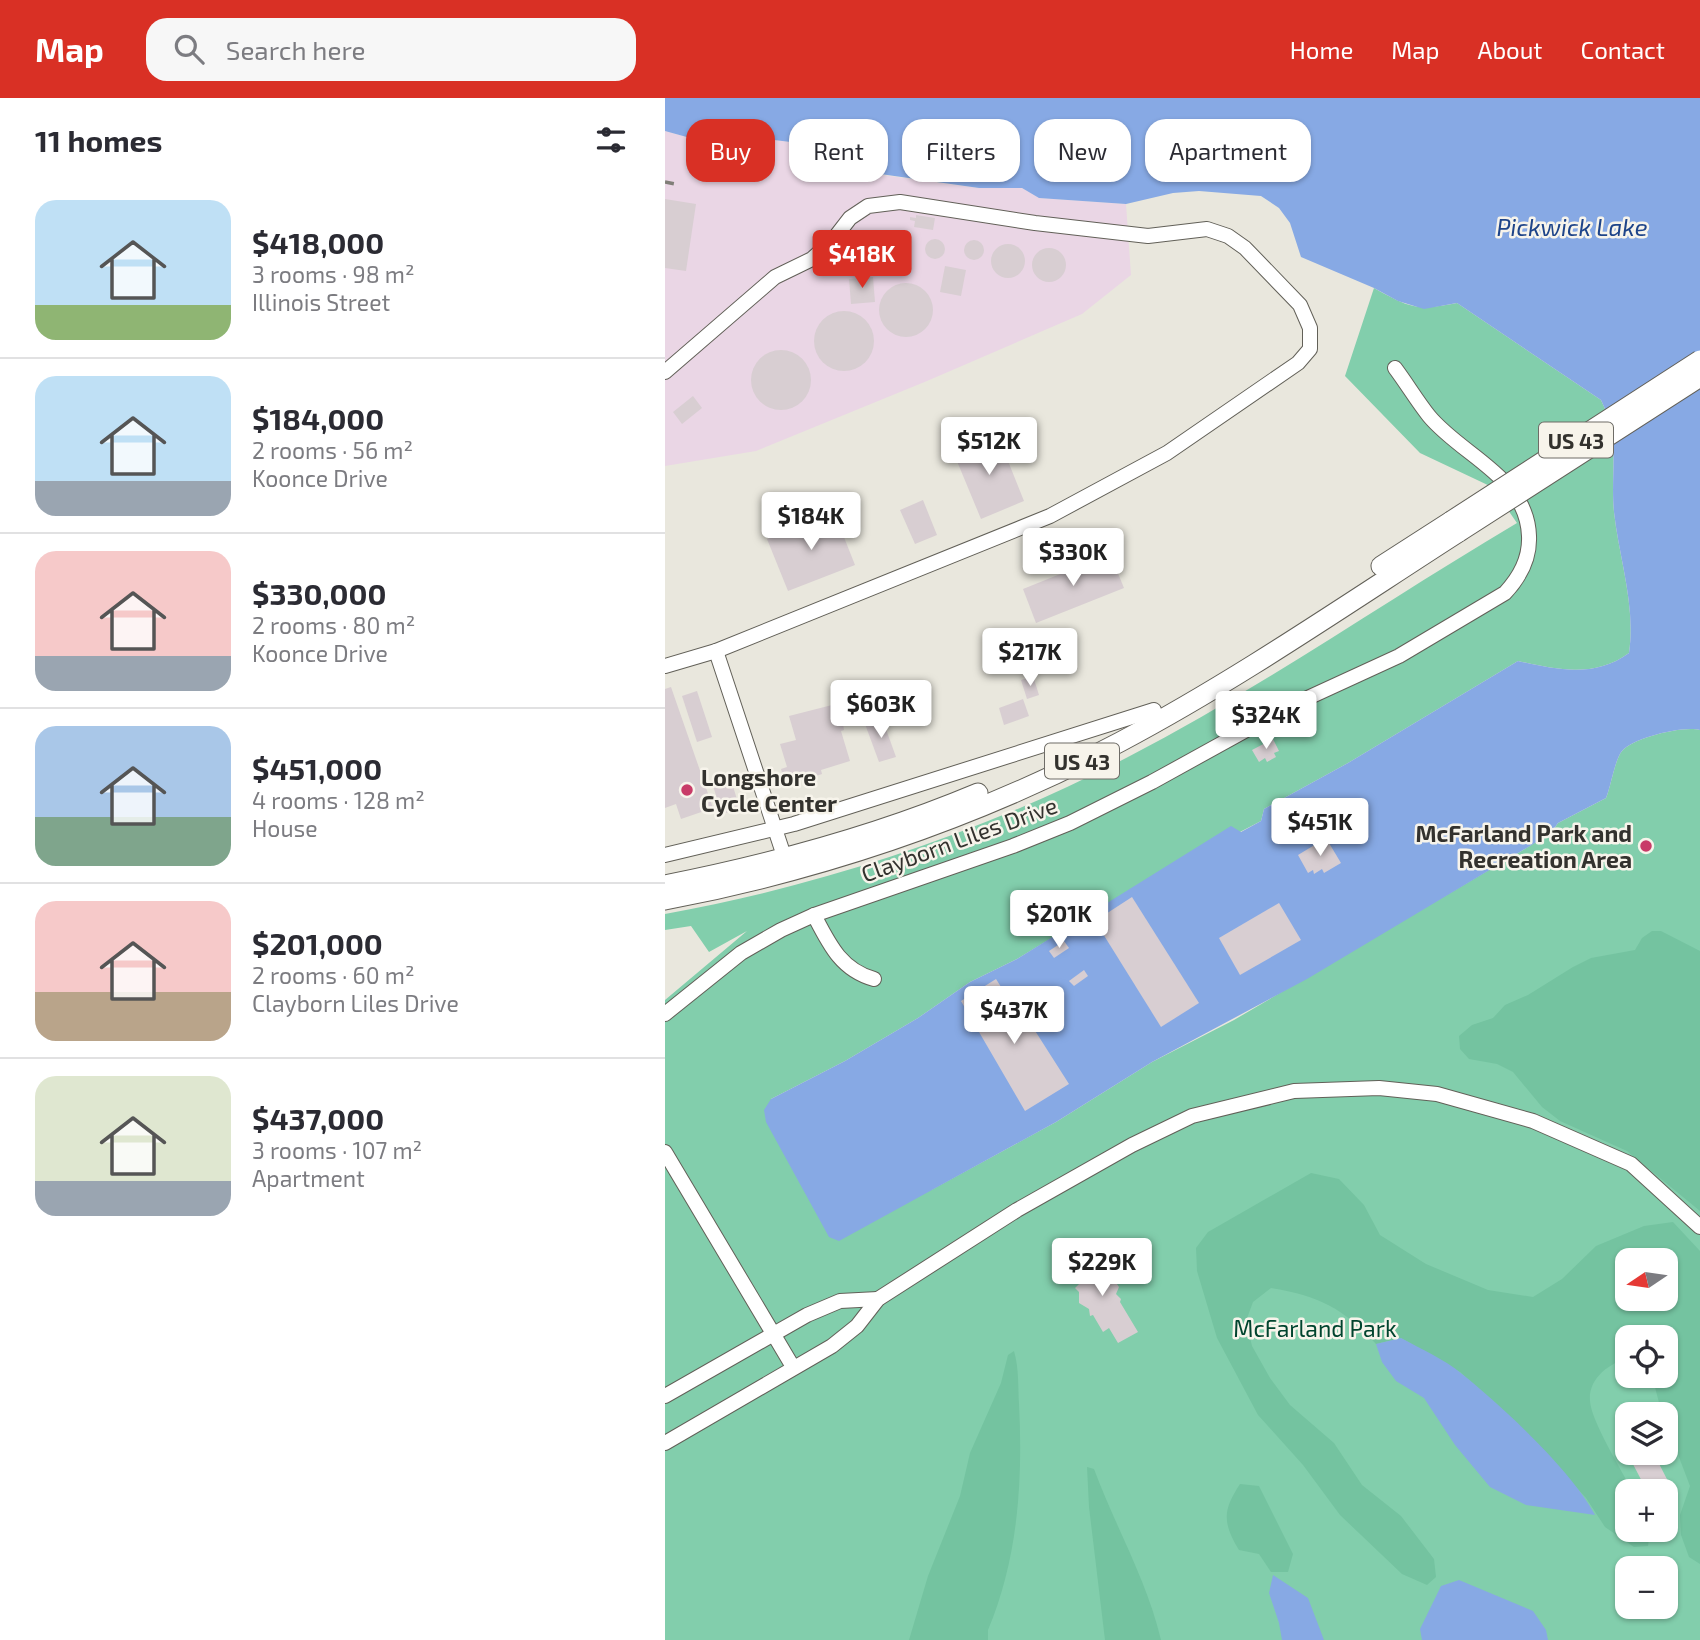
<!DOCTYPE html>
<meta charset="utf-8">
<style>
body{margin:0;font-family:"Exo 2",sans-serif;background:#f7f7f7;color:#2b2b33;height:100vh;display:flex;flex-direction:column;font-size:26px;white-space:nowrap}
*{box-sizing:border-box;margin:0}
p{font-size:23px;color:#7c7c81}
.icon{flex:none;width:38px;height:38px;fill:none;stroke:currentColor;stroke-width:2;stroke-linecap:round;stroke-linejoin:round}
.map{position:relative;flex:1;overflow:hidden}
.sheet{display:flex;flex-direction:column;background:#fff;width:665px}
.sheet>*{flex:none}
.top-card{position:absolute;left:21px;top:21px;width:665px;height:63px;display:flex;gap:14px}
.needle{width:46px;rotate:257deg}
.buttons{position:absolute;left:950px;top:1150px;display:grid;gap:14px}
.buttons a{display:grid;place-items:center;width:63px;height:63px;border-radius:14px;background:#fff;box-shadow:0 2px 5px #0004;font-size:35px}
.price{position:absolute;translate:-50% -60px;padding:0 16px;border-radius:7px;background:#fff;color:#222;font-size:23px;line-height:46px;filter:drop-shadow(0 2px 4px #0008)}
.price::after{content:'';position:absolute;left:50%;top:42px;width:21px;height:16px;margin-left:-10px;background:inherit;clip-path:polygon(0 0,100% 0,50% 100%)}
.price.active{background:#d93025;color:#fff}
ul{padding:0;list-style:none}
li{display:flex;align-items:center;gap:21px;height:175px;padding:0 35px}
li+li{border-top:2px solid #e1e1e2}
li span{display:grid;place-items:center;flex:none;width:196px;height:140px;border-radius:21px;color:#555}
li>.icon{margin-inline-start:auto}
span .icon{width:84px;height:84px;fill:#fffc;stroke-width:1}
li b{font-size:30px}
h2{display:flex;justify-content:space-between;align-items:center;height:84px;padding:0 35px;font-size:30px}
.pill{padding:0 24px;border-radius:21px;background:#fff;box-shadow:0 2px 5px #0004;font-size:24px;line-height:63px}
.pill.active{background:#d93025;color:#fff}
header{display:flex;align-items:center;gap:42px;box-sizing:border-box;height:98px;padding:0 35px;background:#d93025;color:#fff}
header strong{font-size:33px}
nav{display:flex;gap:38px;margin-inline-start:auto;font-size:24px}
.search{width:490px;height:63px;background:#f7f7f7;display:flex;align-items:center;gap:18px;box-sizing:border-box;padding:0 24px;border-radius:21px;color:#7c7c81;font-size:26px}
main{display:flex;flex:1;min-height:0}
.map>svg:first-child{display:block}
.industrial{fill:#ead6e5}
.green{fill:#82ceac;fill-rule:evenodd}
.forest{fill:#74c3a0;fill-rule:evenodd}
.water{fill:#87a9e4}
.building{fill:#d8ced2}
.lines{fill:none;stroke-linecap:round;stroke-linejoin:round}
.minor-casing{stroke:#626058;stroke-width:16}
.highway-casing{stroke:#626058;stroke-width:21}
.minor{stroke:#fff;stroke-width:14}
.highway{stroke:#fff;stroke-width:19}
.rail{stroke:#807e78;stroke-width:3.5;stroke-dasharray:9 9;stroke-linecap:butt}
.highway-bridge-casing{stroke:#626058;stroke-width:21;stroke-linecap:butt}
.highway-bridge{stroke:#fff;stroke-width:19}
.poi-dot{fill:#c83b68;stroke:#f7f4eb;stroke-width:2.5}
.labels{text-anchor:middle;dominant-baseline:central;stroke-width:5;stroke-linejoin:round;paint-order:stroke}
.shield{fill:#f7f4eb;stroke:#6e6c67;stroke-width:2}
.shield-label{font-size:21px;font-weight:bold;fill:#33322e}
.poi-label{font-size:23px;font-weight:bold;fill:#33322e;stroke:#f7f4eb;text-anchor:start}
.street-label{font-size:23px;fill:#33322e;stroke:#f7f4eb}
.park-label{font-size:23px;fill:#00442e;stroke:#f7f4eb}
.water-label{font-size:24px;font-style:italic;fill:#1e4489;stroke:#f7f4eb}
</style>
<header>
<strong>Map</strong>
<div class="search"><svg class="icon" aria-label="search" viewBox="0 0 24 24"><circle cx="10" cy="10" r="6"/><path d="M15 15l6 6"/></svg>Search here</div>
<nav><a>Home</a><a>Map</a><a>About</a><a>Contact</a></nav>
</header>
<main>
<section class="sheet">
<h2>11 homes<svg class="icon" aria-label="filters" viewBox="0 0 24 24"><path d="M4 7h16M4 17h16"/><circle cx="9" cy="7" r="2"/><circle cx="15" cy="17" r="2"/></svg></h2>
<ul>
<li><span style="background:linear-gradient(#bfe0f5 75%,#8fb573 0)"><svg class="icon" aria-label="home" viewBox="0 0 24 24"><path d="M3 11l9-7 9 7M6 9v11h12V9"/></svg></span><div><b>$418,000</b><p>3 rooms · 98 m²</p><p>Illinois Street</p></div></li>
<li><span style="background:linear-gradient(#bfe0f5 75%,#9aa5b1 0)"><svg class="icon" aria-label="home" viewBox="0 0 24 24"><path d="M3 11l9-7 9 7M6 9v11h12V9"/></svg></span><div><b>$184,000</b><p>2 rooms · 56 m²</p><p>Koonce Drive</p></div></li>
<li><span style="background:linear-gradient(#f6c9c9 75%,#9aa5b1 0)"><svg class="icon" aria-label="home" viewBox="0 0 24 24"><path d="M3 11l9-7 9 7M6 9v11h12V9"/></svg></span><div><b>$330,000</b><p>2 rooms · 80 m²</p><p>Koonce Drive</p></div></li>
<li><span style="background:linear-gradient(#a9c7e8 65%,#7fa58c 0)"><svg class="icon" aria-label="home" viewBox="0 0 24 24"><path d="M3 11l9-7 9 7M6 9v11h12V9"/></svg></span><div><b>$451,000</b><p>4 rooms · 128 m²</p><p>House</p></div></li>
<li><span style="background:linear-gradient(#f6c9c9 65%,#b9a48a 0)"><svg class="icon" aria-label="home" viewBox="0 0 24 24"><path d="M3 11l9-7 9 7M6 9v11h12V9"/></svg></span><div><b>$201,000</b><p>2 rooms · 60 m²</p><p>Clayborn Liles Drive</p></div></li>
<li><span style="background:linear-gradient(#dfe7d0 75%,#9aa5b1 0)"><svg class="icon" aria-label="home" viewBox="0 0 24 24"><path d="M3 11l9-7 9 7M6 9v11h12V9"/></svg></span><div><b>$437,000</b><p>3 rooms · 107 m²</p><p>Apartment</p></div></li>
</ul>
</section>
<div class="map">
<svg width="1035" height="1542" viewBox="0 0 1035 1542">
<rect width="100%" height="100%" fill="#e9e7dd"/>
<path class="industrial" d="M0 33 47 46 52 35 166 49 173 71 314 90H357L375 100 461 106 466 177 417 216 262 283 91 353 0 368Z"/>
<path class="green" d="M709 190C745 210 751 213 792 205L936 302C956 343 945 372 949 414 954 460 971 508 964 555 930 580 892 572 853 563L683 665 599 711 596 723 479 784 352 861 305 884 253 920 180 963 106 1001 266 1092 391 1024 487 964 569 922 885 736 893 725 941 700C946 688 950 661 957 653 967 640 1019 627 1035 632V1542H0V902L82 833 44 854 26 828 0 832V816C160 787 319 734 463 659 598 589 722 502 852 425L827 389 755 355 680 278ZM962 1162H1001V1200H962ZM962 1239H1001V1278H962ZM962 1316H1001V1354H962ZM962 1393H1001V1432H962ZM962 1470H1001V1508H962Z"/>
<g class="forest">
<path d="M987 833H996L1035 853V1113L962 1053 895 1023 877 1009 848 974 832 966 804 961 795 951 794 938 807 927 828 920 840 907 863 897 908 869 926 860 970 852 977 840Z"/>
<path d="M646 1075 674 1081 699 1107 715 1137 761 1166 823 1192 868 1199 897 1181 931 1148 979 1128 1008 1124 1035 1153V1466L1024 1459 1016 1437 1015 1417 1025 1388 1001 1325V1316H997L987 1278H1001V1239H962V1261C944 1265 923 1281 925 1303 926 1323 957 1372 967 1393H962V1432H980L984 1441 983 1448 969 1449 940 1429 921 1400 860 1334 795 1274 736 1240 711 1246C678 1210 654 1198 606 1190L588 1204 581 1223 587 1248 605 1280 625 1307 669 1345 697 1387 736 1418 769 1461 771 1479 762 1487 737 1476 675 1417 638 1367 593 1317 552 1240 532 1173 531 1150 543 1134ZM962 1162H1001V1200H962Z"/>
<path d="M349 1253C354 1270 353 1289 354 1306 358 1383 353 1461 323 1532V1542H244L263 1478 295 1398 305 1355 336 1285 343 1257Z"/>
<path d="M422 1369 429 1371C450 1428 482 1482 496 1542H440L424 1409Z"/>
<path d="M575 1386 594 1388 628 1456 623 1474H606L594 1456 574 1452C557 1424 558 1412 575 1386Z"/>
</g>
<g class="water">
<path d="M0 0H1035V632C1019 627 967 640 957 653 950 661 946 688 941 700L893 725 885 736 642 881 487 964 391 1024 174 1143 164 1139 101 1024 99 1012 106 1001 180 963 253 920 305 884 352 861 566 728 576 734 596 723 599 711 683 665 853 563C892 572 930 580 964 555 971 508 954 460 949 414 945 372 956 343 936 302L792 205 759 211 733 203 709 190 636 159 625 125 614 110 596 98 534 93 508 95 461 106 374 100 357 90H314L173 70 166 49 52 35 47 46 0 33Z"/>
<path d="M736 1240C756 1251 779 1261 797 1276 837 1308 907 1373 930 1417L861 1407 825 1389 790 1347 759 1300 731 1283 717 1264 711 1246Z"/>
<path d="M608 1477 643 1500 659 1542H617L614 1525 604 1495Z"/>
<path d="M794 1482 868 1513 881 1532 883 1542H757L755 1531 776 1488Z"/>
</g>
<g class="building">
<path d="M0 101 31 106 21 173 0 170Z"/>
<path d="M251 117 270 120 268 132 249 129 250 123 245 122V119L251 120Z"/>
<circle cx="270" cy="151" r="10"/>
<circle cx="309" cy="152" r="10"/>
<circle cx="343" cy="163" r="17"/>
<circle cx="384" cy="167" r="17"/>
<path d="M280 168 301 172 296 198 275 194Z"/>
<path d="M208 179 210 204 186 206 184 181Z"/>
<circle cx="241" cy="212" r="27"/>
<circle cx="179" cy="243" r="30"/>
<circle cx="116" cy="282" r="30"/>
<path d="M28 298 37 310 17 326 8 314Z"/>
<path d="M333 338 359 403 316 421 289 356Z"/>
<path d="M258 402 272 437 250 446 235 412Z"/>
<path d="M169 414 190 467 123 493 102 441Z"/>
<path d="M445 456 459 490 371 525 358 491Z"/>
<path d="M368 578 374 597 362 601 356 582Z"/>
<path d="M6 589 48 710 16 721 11 706 0 710V591Z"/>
<path d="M32 593 47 639 32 644 17 598Z"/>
<path d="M358 601 364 618 339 627 334 610Z"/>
<path d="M171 606 173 612 170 613 174 627 178 626 179 632 176 633 185 663 156 672 157 676 145 680 143 675 119 682 116 671 122 669 115 646 131 642 124 618Z"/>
<path d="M217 620 231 659 214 664 200 626Z"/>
<path d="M608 641 614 653 609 655 611 659 602 664 600 660 594 664 587 652Z"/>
<path d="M66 682 75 711 57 716 48 688Z"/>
<path d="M661 740 676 765 659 775 657 771 649 776 648 772 643 775 633 757Z"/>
<path d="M467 799 534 905 496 929 430 823Z"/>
<path d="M614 805 636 842 575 877 554 840Z"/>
<path d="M399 843 404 850 389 860 384 853Z"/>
<path d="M419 872 423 878 409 888 404 883Z"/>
<path d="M331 881 363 931 367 928 404 986 360 1013 296 903Z"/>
<path d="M426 1154 435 1170H438L439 1177H446L454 1189 451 1196 456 1201 455 1204 473 1234 453 1245 444 1230 438 1234 428 1217 425 1218 424 1211 414 1205V1194L410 1190 416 1184 406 1166Z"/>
<path d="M962 1344V1354H988L1006 1389 998 1393H982L958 1347Z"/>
</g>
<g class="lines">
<defs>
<g id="minor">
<path d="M0 274 110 179 147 161 168 142 185 120 203 108 235 104 370 125 483 138 542 131 563 138 580 150 635 207 645 230V251L633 265 502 355 385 418 51 553 0 568"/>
<path d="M51 553 119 758"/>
<path d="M0 757 129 726 489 612"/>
<path d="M149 817C164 846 176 872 209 881"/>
<path d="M0 916 76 855 116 832 149 817 348 748 405 725 487 684 623 609 734 558 840 495C855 479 865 459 864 438 862 379 797 358 764 318 752 303 742 286 730 270"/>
<path d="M0 1054 128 1269"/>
<path d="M0 1298 142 1217 175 1203 213 1201"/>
<path d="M0 1345 167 1248 192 1228 213 1201 352 1112 467 1047 527 1018 629 993 714 990 772 996 868 1023 966 1066 1035 1129"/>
</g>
<g id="highway">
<path d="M716 468 786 423"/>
<path d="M0 787C106 766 213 737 313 695"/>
<path d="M0 802C157 772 313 719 455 644 572 582 682 506 794 434"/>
</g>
</defs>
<use href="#minor" class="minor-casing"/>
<use href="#highway" class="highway-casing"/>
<use href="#minor" class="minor"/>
<use href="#highway" class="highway"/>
<path class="rail" d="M0 84 16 87"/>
<defs>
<g id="highway-bridge">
<path d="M786 423 1035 262"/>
<path d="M794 434 1035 279"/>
</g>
</defs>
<use href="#highway-bridge" class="highway-bridge-casing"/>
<use href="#highway-bridge" class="highway-bridge"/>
</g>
<g class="poi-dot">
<circle cx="22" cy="692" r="7"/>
<circle cx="981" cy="748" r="7"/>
</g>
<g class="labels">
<g class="shield">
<rect x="874" y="324.5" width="74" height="35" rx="5"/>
<rect x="380" y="645.5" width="74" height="35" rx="5"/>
</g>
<g class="shield-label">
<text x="911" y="342">US 43</text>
<text x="417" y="663">US 43</text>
</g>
<g class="poi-label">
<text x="36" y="679">Longshore<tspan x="36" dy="26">Cycle Center</tspan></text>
<text x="967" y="735" text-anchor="end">McFarland Park and<tspan x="967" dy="26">Recreation Area</tspan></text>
</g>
<g class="street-label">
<text transform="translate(294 741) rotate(-20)">Clayborn Liles Drive</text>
</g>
<g class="park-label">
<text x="650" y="1230">McFarland Park</text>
</g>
<g class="water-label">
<text x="907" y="128">Pickwick Lake</text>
</g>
</g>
</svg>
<div class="buttons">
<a><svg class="needle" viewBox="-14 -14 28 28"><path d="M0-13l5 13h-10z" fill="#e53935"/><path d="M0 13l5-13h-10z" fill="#7c7c81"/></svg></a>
<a><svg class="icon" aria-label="locate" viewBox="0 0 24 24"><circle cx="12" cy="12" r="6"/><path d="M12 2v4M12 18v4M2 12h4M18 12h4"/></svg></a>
<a><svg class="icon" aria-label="layers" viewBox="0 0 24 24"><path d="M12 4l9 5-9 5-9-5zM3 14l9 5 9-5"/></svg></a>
<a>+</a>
<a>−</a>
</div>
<b class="price active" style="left:197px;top:192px">$418K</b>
<b class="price" style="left:324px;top:379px">$512K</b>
<b class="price" style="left:146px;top:454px">$184K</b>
<b class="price" style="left:408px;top:490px">$330K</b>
<b class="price" style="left:365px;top:590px">$217K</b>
<b class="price" style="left:216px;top:642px">$603K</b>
<b class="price" style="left:601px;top:653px">$324K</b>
<b class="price" style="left:655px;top:760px">$451K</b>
<b class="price" style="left:394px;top:852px">$201K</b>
<b class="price" style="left:349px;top:948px">$437K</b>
<b class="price" style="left:437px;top:1200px">$229K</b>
<div class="top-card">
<a class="pill active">Buy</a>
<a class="pill">Rent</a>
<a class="pill">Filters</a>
<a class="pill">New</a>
<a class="pill">Apartment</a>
</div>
</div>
</main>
